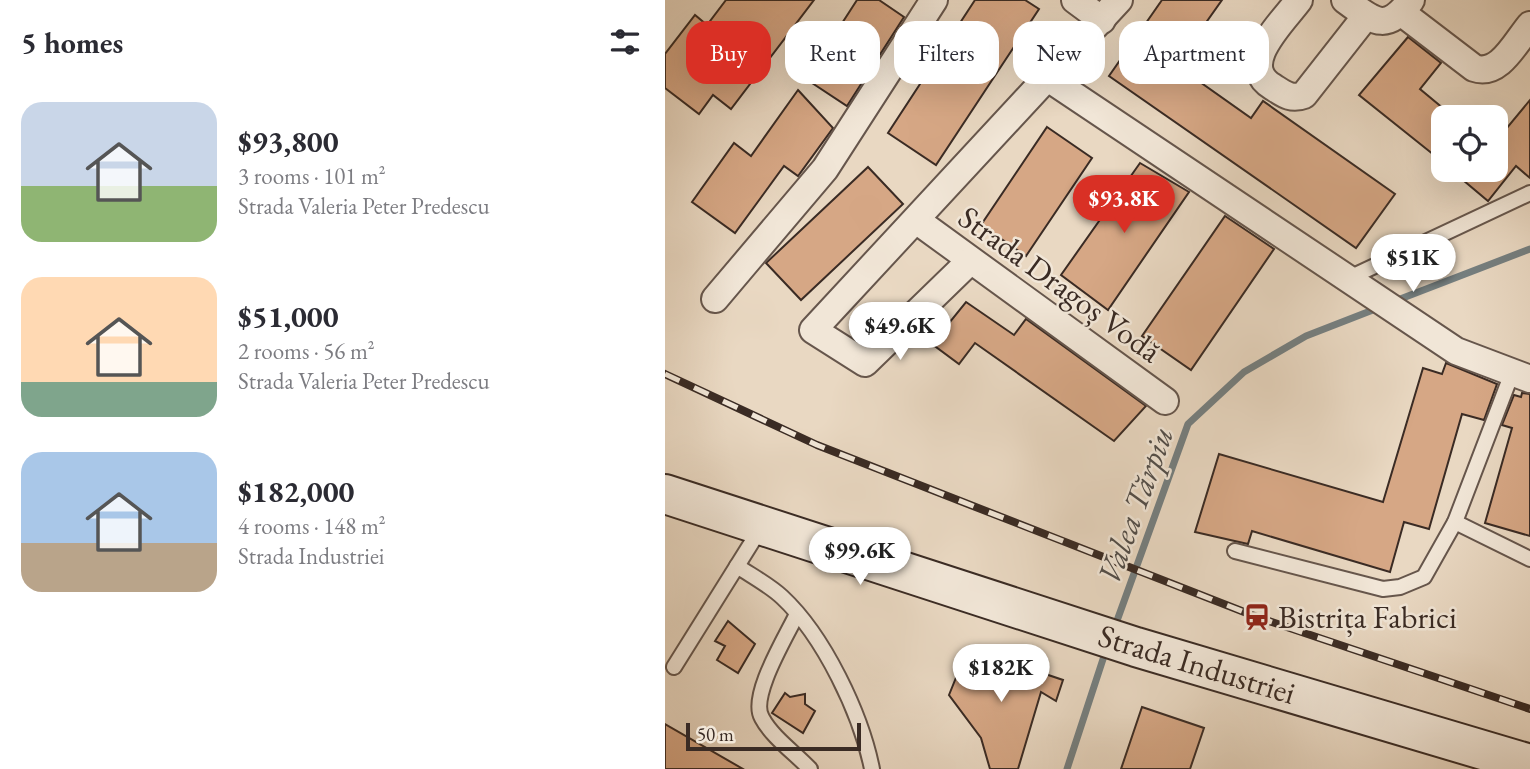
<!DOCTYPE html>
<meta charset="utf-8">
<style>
body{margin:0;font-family:"EB Garamond",serif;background:#f7f7f7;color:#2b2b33;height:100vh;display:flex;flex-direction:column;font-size:26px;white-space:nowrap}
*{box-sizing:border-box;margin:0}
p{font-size:23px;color:#7c7c81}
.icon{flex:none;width:38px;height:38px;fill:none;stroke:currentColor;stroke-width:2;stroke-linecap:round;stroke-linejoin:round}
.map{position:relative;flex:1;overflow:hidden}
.drawer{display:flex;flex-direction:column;background:#fff;width:665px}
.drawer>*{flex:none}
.hud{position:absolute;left:21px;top:21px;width:665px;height:63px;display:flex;gap:14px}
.buttons{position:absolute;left:766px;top:105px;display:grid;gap:14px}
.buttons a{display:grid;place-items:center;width:77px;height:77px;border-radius:14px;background:#fff;box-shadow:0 7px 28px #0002;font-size:35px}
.scale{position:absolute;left:21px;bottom:18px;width:175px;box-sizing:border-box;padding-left:7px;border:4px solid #3a2b24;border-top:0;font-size:19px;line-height:24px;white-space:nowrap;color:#3a2b24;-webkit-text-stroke:5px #f1e6d7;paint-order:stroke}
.price{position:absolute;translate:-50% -60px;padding:0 16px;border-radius:24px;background:#fff;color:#222;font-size:23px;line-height:46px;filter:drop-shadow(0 2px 4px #0008)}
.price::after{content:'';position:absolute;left:50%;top:42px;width:21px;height:16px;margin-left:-10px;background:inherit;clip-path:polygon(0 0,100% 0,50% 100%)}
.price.current{background:#d93025;color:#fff}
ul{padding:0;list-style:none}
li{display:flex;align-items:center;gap:21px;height:175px;padding:0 21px}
li span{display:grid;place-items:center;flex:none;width:196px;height:140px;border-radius:21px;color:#555}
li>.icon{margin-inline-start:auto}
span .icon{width:84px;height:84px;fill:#fffc;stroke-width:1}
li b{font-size:30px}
h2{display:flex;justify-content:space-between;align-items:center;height:84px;padding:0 21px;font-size:30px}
.pill{padding:0 24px;border-radius:21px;background:#fff;box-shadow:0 7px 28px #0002;font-size:24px;line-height:63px}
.pill.current{background:#d93025;color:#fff}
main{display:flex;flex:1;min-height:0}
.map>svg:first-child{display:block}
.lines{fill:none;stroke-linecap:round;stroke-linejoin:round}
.stream{stroke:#757f80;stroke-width:7}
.building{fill:#d6a785;stroke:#3a2b24;stroke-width:2}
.lane-casing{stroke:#66564c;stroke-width:18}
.street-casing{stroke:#66564c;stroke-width:30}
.secondary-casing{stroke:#3a2b24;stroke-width:42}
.lane{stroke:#f1e6d7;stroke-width:14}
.street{stroke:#f1e6d7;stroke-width:26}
.secondary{stroke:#f1e6d7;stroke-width:38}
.rail-casing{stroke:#3a2b24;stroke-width:8}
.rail{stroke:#f1e6d7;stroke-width:5;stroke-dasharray:16;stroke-linecap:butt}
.labels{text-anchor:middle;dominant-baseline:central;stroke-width:5;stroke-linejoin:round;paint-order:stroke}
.street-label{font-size:32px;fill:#3a2b24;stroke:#f1e6d7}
.poi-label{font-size:32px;fill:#3a2b24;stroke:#f1e6d7;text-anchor:start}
.water-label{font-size:33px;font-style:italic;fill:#524e4a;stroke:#f1e6d7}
</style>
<main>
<section class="drawer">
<h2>5 homes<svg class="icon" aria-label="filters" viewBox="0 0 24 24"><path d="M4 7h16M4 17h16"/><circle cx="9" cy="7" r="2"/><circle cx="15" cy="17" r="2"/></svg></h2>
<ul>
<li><span style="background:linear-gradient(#c9d6e8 60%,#8fb573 0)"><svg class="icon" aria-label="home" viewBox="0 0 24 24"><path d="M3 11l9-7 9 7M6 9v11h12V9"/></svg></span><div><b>$93,800</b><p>3 rooms · 101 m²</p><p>Strada Valeria Peter Predescu</p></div></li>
<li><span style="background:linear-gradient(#ffd9b3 75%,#7fa58c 0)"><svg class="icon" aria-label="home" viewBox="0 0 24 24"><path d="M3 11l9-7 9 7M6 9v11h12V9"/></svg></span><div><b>$51,000</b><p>2 rooms · 56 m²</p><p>Strada Valeria Peter Predescu</p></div></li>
<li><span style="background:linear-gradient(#a9c7e8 65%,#b9a48a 0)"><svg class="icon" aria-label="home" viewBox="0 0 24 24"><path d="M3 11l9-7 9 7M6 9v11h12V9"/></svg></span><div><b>$182,000</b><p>4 rooms · 148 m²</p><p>Strada Industriei</p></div></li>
</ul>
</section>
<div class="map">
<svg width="865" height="769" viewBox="0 0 865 769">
<rect width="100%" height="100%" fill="#e9d8c2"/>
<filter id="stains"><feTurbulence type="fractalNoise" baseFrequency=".00286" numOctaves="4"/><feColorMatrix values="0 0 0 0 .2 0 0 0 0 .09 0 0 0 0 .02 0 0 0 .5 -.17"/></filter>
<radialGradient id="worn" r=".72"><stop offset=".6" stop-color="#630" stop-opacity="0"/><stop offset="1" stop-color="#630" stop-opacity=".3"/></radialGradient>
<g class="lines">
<g class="stream">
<path d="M730 301 865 249"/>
<path d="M449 629 523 424 579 372 641 336 713 308"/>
<path d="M402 769 441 650"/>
</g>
</g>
<g class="building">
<path d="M61 0H149L66 109 48 95 34 114 0 88V54L30 15 42 25Z"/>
<path d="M192 0H214L239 17 182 106 141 79Z"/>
<path d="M310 0H360L374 9 271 165 223 133Z"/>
<path d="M497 0H557L511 65 586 118 598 101 730 194 691 248 444 76Z"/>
<path d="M743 37 776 63 755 89 779 109V163L694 95Z"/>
<path d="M133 90 168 128 133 176 119 166 70 233 27 202 69 143 86 156Z"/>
<path d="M865 100V178L851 166 823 201 786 170H831V141Z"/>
<path d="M382 127 427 158 361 256 316 225Z"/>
<path d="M475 163 524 192 443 310 396 275Z"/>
<path d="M203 167 238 204 136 300 101 263Z"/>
<path d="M560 216 609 249 526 370 477 336Z"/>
<path d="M301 302 349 335 361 319 481 406 449 441 310 343 294 364 267 344Z"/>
<path d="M781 363 832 384 819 420 797 414 764 529 739 522 725 572 587 531 583 544 530 532 554 454 718 502 758 368 777 374Z"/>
<path d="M857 393 865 394V536L820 523 847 428 837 425 849 395 856 397Z"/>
<path d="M63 621 90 644 73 673 52 660 60 646 50 641Z"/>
<path d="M303 648 398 680 391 701 376 692 353 769H325L316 738 284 695Z"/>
<path d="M120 693 125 697 140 694V704L150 711 138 733 107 713Z"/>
<path d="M477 707 539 728 525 769H456Z"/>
<path d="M0 724 78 769H0Z"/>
</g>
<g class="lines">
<defs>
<g id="lane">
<path d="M682 279 865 193"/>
<path d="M790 522 865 559"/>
<path d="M570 551 718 589 735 587 759 577 790 522 847 373"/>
<path d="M72 566C87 576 104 585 117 597 159 636 196 714 207 769"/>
<path d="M132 614C121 637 84 697 97 718 107 737 130 753 145 769"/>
<path d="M9 667 97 526"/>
</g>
<g id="street">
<path d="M410 0 437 20"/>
<path d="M634 0C617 23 571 65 608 87 619 94 626 100 639 95L701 16"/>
<path d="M680 0C709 21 720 34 746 0"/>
<path d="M737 13 809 68C834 77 850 43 865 25"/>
<path d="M383 78 791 351 865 379"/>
<path d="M251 220 500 401"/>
<path d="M304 262 200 363 148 330 454 0"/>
<path d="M50 299 160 169 269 0"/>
</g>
<path id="secondary" d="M0 494 471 647 865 764"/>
</defs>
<use href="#lane" class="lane-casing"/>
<use href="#street" class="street-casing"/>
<use href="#secondary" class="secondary-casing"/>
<use href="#lane" class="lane"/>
<use href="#street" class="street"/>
<use href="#secondary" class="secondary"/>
<defs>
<path id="rail" d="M0 374 152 445 592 617 865 709"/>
</defs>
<use href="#rail" class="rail-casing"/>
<use href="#rail" class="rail"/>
</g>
<defs>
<symbol id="station-bare" viewBox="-9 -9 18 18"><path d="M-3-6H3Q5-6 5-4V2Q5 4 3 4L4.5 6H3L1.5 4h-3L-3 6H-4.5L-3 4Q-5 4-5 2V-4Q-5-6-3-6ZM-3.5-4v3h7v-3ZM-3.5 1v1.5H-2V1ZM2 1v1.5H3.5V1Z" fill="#8f2418" stroke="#f1e6d7" stroke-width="2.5" paint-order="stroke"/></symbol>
</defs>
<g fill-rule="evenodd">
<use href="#station-bare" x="573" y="598" width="38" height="38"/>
</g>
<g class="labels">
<g class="street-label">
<text transform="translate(395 284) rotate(36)">Strada Dragoș Vodă</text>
<text transform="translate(532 664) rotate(17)">Strada Industriei</text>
</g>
<g class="poi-label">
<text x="613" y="617">Bistrița Fabrici</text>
</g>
<g class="water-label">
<text transform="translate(470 505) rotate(-70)">Valea Tărpiu</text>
</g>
</g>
<rect width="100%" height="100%" filter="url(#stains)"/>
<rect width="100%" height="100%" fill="url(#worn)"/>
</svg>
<div class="buttons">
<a><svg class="icon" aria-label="locate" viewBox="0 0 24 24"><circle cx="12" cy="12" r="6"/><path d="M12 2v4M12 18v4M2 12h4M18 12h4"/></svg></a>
</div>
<div class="scale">50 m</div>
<b class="price current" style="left:459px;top:235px">$93.8K</b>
<b class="price" style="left:748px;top:294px">$51K</b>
<b class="price" style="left:235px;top:362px">$49.6K</b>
<b class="price" style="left:195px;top:587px">$99.6K</b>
<b class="price" style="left:336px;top:704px">$182K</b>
<div class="hud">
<a class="pill current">Buy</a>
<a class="pill">Rent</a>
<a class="pill">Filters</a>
<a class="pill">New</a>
<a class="pill">Apartment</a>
</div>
</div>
</main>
